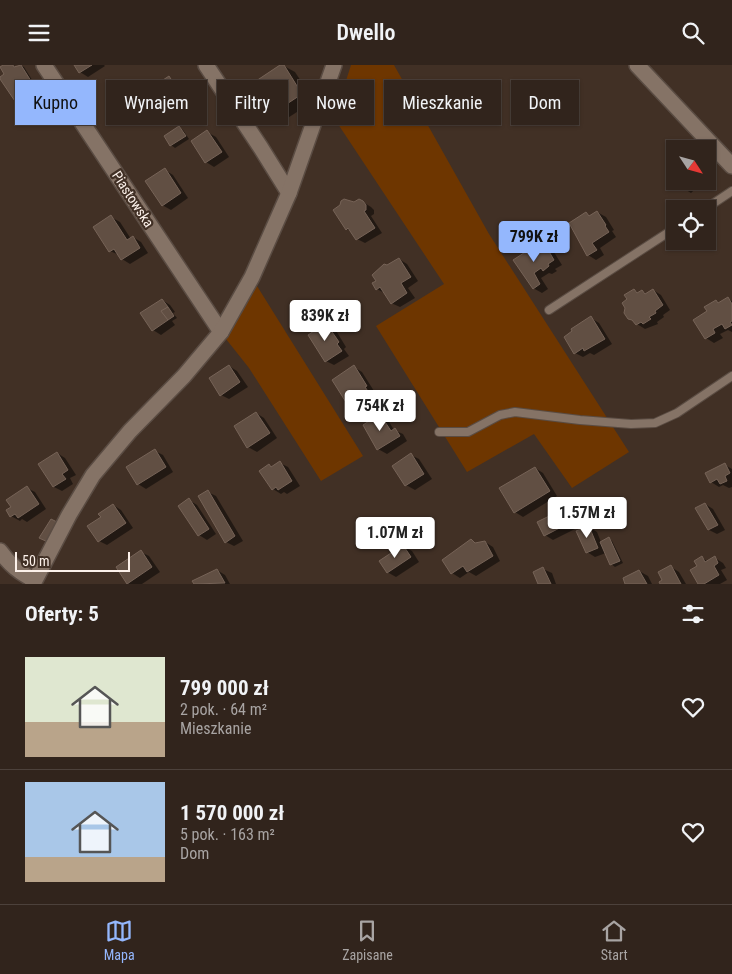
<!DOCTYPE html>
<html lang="pl">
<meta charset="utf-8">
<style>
body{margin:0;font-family:"Roboto Condensed",sans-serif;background:#3d3029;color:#f1f3f6;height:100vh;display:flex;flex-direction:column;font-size:19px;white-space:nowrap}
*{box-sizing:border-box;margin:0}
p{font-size:16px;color:#a8a4a3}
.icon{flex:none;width:28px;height:28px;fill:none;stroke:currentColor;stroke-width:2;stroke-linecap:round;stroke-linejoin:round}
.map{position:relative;height:519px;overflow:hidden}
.drawer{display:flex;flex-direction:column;background:#31241c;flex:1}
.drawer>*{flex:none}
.hud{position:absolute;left:15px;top:15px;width:702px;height:45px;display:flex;gap:10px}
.needle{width:32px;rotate:126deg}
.tools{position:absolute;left:666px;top:75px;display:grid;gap:10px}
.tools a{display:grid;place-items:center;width:50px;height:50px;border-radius:0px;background:#31241c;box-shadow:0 1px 4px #0004,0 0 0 1px #4c413b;font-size:25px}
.scale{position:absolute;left:15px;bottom:12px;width:115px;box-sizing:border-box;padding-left:5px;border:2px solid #fcf1ea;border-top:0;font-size:14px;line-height:18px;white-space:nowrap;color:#fcf1ea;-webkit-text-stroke:4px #413025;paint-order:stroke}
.price{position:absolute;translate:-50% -42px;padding:0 11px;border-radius:5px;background:#fff;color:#222;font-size:16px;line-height:32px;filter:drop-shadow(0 1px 2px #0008)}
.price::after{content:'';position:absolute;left:50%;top:30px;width:15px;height:11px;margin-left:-8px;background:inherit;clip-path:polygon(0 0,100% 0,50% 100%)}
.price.on{background:#94b7fd;color:#111}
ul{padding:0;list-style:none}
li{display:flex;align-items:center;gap:15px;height:125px;padding:0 25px}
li+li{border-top:1px solid #4c413b}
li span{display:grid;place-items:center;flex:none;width:140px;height:100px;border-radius:0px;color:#555}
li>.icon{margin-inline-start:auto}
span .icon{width:60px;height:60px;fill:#fffc;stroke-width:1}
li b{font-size:21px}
h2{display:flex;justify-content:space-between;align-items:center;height:60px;padding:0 25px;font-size:21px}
.pill{padding:0 18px;border-radius:0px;background:#31241c;box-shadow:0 1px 4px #0004,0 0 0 1px #4c413b;font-size:18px;line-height:45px}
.pill.on{background:#94b7fd;color:#111}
header{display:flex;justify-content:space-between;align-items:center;height:65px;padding:0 25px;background:#31241c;font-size:22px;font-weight:600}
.tab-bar{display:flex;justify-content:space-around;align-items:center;height:70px;border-top:1px solid #4c413b;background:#31241c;font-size:14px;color:#a8a4a3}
.tab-bar a{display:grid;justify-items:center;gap:2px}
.tab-bar .on{color:#94b7fd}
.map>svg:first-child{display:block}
.green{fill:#6e3600}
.shadow{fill:#0007}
.building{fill:#614f43;stroke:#766357}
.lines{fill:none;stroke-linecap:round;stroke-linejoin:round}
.service-casing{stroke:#5a4c43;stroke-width:10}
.minor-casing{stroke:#5a4c43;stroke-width:18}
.service{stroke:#857366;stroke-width:8}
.minor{stroke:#857366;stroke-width:15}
.labels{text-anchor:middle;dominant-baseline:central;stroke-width:4.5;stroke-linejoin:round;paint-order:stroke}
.street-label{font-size:14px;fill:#fcf1ea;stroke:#413025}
</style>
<header><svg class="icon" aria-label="menu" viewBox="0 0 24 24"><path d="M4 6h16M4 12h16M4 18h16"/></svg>Dwello<svg class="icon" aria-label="search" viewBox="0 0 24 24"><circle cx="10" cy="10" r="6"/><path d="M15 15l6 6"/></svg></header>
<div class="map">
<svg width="732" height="519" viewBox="0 0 732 519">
<rect width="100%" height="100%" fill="#413025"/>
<g class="green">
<path d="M351 0H394L489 169 629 387 572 423 534 369 467 407 376 261 444 219 334 53Z"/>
<path d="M257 221 363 391 321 416 249 303 226 274Z"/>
</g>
<g class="shadow">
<path d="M5 0H14L16 3 20 0 24 2 34 18 29 22 41 40 28 49 24 47 6 9Z"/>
<path d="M76 0H104L105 1 88 12 80 7Z"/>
<path d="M282 0 295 7 314 36 283 56 270 49 269 35Z"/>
<path d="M169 13 173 15 188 39 175 47 171 45Z"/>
<path d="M179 63 183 65 189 74 175 83 171 80 166 72Z"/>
<path d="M207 67 216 72 229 92 214 102 206 97Z"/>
<path d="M165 105 173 110 188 133 171 145 162 140Z"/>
<path d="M677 116H704L691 128 683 123Z"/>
<path d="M363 137 371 142 374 145V149L371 151 382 168 365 178 357 174 352 167 347 164 354 138Z"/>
<path d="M597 147 606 152 614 165 612 166 616 172 600 183 604 190 596 195 588 190 586 149 591 152Z"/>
<path d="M111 152 120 157 131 174 133 172 141 177 148 188 130 199 122 194 119 190 110 186Z"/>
<path d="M544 180 552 184 562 200 555 204 557 206 552 209 549 208 541 213 548 224 542 228 533 223 530 185 533 187Z"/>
<path d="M399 194 407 199 418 216 408 223 415 233 400 242 391 238 386 229 377 224 378 216 387 202Z"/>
<path d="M634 225 639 228 642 226 647 229 653 225 661 230 670 245 663 250 664 252 657 257 658 259 645 264 637 259 628 235Z"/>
<path d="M728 234 732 236V267L728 265 720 269 723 273 714 278 706 273 716 236 720 238Z"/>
<path d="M162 235 170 240 175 247 173 248 177 253 172 256 175 260 161 270 153 265Z"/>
<path d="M591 253 599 258 612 279 594 290 590 288 583 292 575 288Z"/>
<path d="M326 259 335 264 346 282 344 284 349 291 334 300 326 296Z"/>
<path d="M229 301 237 306 248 322 229 334 221 330Z"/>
<path d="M354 302 362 307 374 326 373 327 377 334 358 346 350 341Z"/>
<path d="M256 348 264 353 277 373 257 387 248 382Z"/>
<path d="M380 350 388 355 394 365 403 369 407 376 387 389 378 384 370 371Z"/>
<path d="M155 386 163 390 173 407 146 424 138 419Z"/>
<path d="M57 388 65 393 76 410 70 413 73 419 62 426 54 422 40 399Z"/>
<path d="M411 390 419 394 432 414 415 425 406 420Z"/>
<path d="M280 398 288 402 300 421 287 429 284 427 281 429 273 424 269 401 272 402Z"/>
<path d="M725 400 732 404V422L729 423 723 420 719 422 711 417Z"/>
<path d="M535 403 543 408 557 431 523 452 515 447Z"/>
<path d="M27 423 35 427 46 444 27 457 22 454 20 456 11 451 12 442Z"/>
<path d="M208 427 216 431 243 476 234 481 226 477Z"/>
<path d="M189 435 197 440 216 469 207 475 199 470Z"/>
<path d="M705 439 713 444 725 465 717 469 709 465 697 444Z"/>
<path d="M113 440 121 445 133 463 107 480 99 476Z"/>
<path d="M574 440 583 445 589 457 553 475 545 470Z"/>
<path d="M589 462 597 467 601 477 609 474 612 476 623 498 615 502 611 499 606 488 595 492 587 487Z"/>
<path d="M471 475 477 479 485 477 493 482 500 496 476 511 469 507 460 513 452 508Z"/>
<path d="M403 481 412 486 419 497 396 512 387 507Z"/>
<path d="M141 487 149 491 160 507 142 519H129L128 518Z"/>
<path d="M702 493 709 497 715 493 723 498 726 503 721 505 727 515 720 519H699L692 506 699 502Z"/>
<path d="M671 502 679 507 686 519H662L661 518Z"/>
<path d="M543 504 552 508 556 519H539L534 507Z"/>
<path d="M217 505 225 510 230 519H195L194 516Z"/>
<path d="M639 506 648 511 652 519H627L624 514Z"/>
</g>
<g class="building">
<path d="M3 0H13L14 2 21 0 31 16 26 19 38 38 23 48 0 14V12L4 9 0 2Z"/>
<path d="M74 0H92L79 8Z"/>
<path d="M280 0H284L302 29 270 50 261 38 267 34 256 16Z"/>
<path d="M169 11 185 36 171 46 154 21Z"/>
<path d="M179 61 186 71 170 81 164 71Z"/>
<path d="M207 65 222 87 205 98 191 76Z"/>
<path d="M675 99V116L667 106Z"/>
<path d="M165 103 181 128 162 141 145 116Z"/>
<path d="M344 134 354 137 359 134 363 136 366 140V145L364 146 375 163 356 175 348 163 346 165 333 145 340 140 341 136Z"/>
<path d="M597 146 606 160 605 161 609 167 592 178 597 185 587 191 569 158 586 147 589 151Z"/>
<path d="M111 150 127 175 133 171 140 183 121 195 114 184 109 187 93 162Z"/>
<path d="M544 178 554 195 548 199 549 201 543 206 541 203 534 208 540 219 533 224 513 195 530 184 531 186Z"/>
<path d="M399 193 411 212 401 218 407 228 391 239 380 222 376 225 372 218 376 216 372 210 384 199 387 200Z"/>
<path d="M634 224 637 228 642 225 645 229 653 224 663 240 655 246 656 248 649 252 651 254 643 259 641 257 636 260 632 255 628 254 624 248 625 243 622 238 627 234 624 230Z"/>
<path d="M728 232 732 239V256L730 257 732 260 725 264 722 259 713 264 715 268 705 274 693 255 707 246 704 242 716 235 718 238Z"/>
<path d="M162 234 168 242 161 246 168 255 152 266 140 248Z"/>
<path d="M168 242 174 251 168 255 161 246Z"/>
<path d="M591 251 605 274 584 286 583 283 574 289 564 272 572 266 571 264Z"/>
<path d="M326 258 339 277 337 279 342 286 325 297 308 270Z"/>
<path d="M229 300 240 317 220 331 209 313Z"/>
<path d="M354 300 367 321 365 322 370 329 349 342 332 315Z"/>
<path d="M256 347 270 368 247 383 234 361Z"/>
<path d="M380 349 391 366 395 363 400 371 377 385 363 360Z"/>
<path d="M155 384 166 402 137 420 126 402Z"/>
<path d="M57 387 68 405 62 409 66 414 53 422 38 399Z"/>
<path d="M411 388 424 409 405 421 392 401Z"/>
<path d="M280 396 292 416 278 425 276 422 272 425 259 406 269 399 271 402Z"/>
<path d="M725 398 730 408 725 411 727 416 720 419 717 414 710 418 705 408Z"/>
<path d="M535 402 550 426 514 448 499 423Z"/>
<path d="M27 421 39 439 18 453 15 449 10 452 6 445 11 442 6 435Z"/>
<path d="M208 425 235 471 225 478 198 431Z"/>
<path d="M189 433 209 464 198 471 178 441Z"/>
<path d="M705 438 718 460 708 465 695 443Z"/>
<path d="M113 439 126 458 98 477 87 461 101 452 98 449Z"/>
<path d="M574 439 581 452 544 471 537 457Z"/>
<path d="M51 454 59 458 48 477 39 473Z"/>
<path d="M589 461 598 483 586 488 576 466Z"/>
<path d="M609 472 620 496 610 500 600 477Z"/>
<path d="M471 474 475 478 485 476 493 491 467 507 463 501 451 509 442 495Z"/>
<path d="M403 480 411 492 387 508 379 496Z"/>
<path d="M141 485 152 502 127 519 116 502Z"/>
<path d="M702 491 705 497 715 491 718 498 714 501 719 510 704 519H698L690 505 697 501 694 496Z"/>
<path d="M671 500 681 519H660L659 517 662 515 658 507Z"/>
<path d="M543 502 551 519H538L533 507Z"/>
<path d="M217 504 225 518 194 519 192 516Z"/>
<path d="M639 505 647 519H625L623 513Z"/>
</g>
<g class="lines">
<defs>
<g id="service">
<path d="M705 144 732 126"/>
<path d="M549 245 675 163"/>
<path d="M439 367H468L500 350 515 347 580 355 631 359 655 358 677 348 732 311"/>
</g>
<g id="minor">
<path d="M44 0 221 267"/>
<path d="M206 0 261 83 289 128"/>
<path d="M637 0 732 101"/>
<path d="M0 486C10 500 19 507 34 515"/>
<path d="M33 519 69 450 93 410 130 366 184 311 221 267 252 212 289 128 334 0"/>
</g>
</defs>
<use href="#service" class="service-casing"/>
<use href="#minor" class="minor-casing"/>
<use href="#service" class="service"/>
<use href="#minor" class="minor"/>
</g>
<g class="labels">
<g class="street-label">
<text transform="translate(133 134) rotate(57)">Piastowska</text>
</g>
</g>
</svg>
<div class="tools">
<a><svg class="needle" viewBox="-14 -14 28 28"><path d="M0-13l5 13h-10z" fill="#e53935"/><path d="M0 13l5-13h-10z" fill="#a8a4a3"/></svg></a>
<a><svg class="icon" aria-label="locate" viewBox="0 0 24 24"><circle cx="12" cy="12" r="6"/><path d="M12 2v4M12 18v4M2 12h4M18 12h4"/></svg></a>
</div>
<div class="scale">50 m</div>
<b class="price on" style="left:534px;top:198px">799K zł</b>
<b class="price" style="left:325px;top:277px">839K zł</b>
<b class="price" style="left:380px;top:367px">754K zł</b>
<b class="price" style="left:587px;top:474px">1.57M zł</b>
<b class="price" style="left:395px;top:494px">1.07M zł</b>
<div class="hud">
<a class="pill on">Kupno</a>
<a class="pill">Wynajem</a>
<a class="pill">Filtry</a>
<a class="pill">Nowe</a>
<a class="pill">Mieszkanie</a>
<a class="pill">Dom</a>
</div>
</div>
<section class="drawer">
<h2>Oferty: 5<svg class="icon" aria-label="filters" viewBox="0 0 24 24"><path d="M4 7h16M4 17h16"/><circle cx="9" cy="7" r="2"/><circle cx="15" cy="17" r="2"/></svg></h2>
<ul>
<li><span style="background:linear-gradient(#dfe7d0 65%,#b9a48a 0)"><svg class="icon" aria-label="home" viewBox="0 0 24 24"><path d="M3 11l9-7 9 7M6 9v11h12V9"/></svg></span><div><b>799 000 zł</b><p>2 pok. · 64 m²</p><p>Mieszkanie</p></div><svg class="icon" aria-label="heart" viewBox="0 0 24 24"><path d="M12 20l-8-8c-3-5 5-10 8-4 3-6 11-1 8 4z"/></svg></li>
<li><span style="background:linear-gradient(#a9c7e8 75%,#b9a48a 0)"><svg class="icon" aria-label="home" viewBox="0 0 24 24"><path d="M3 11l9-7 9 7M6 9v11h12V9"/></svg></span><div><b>1 570 000 zł</b><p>5 pok. · 163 m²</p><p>Dom</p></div><svg class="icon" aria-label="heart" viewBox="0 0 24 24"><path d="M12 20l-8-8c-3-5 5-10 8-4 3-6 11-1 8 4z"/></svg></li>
</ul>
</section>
<nav class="tab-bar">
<a class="on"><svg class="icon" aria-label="map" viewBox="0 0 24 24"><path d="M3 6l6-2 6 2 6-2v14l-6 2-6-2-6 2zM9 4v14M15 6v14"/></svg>Mapa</a>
<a><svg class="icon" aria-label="saved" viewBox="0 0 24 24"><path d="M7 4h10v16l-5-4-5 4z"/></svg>Zapisane</a>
<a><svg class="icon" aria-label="home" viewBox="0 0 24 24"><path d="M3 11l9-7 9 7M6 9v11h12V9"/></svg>Start</a>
</nav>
